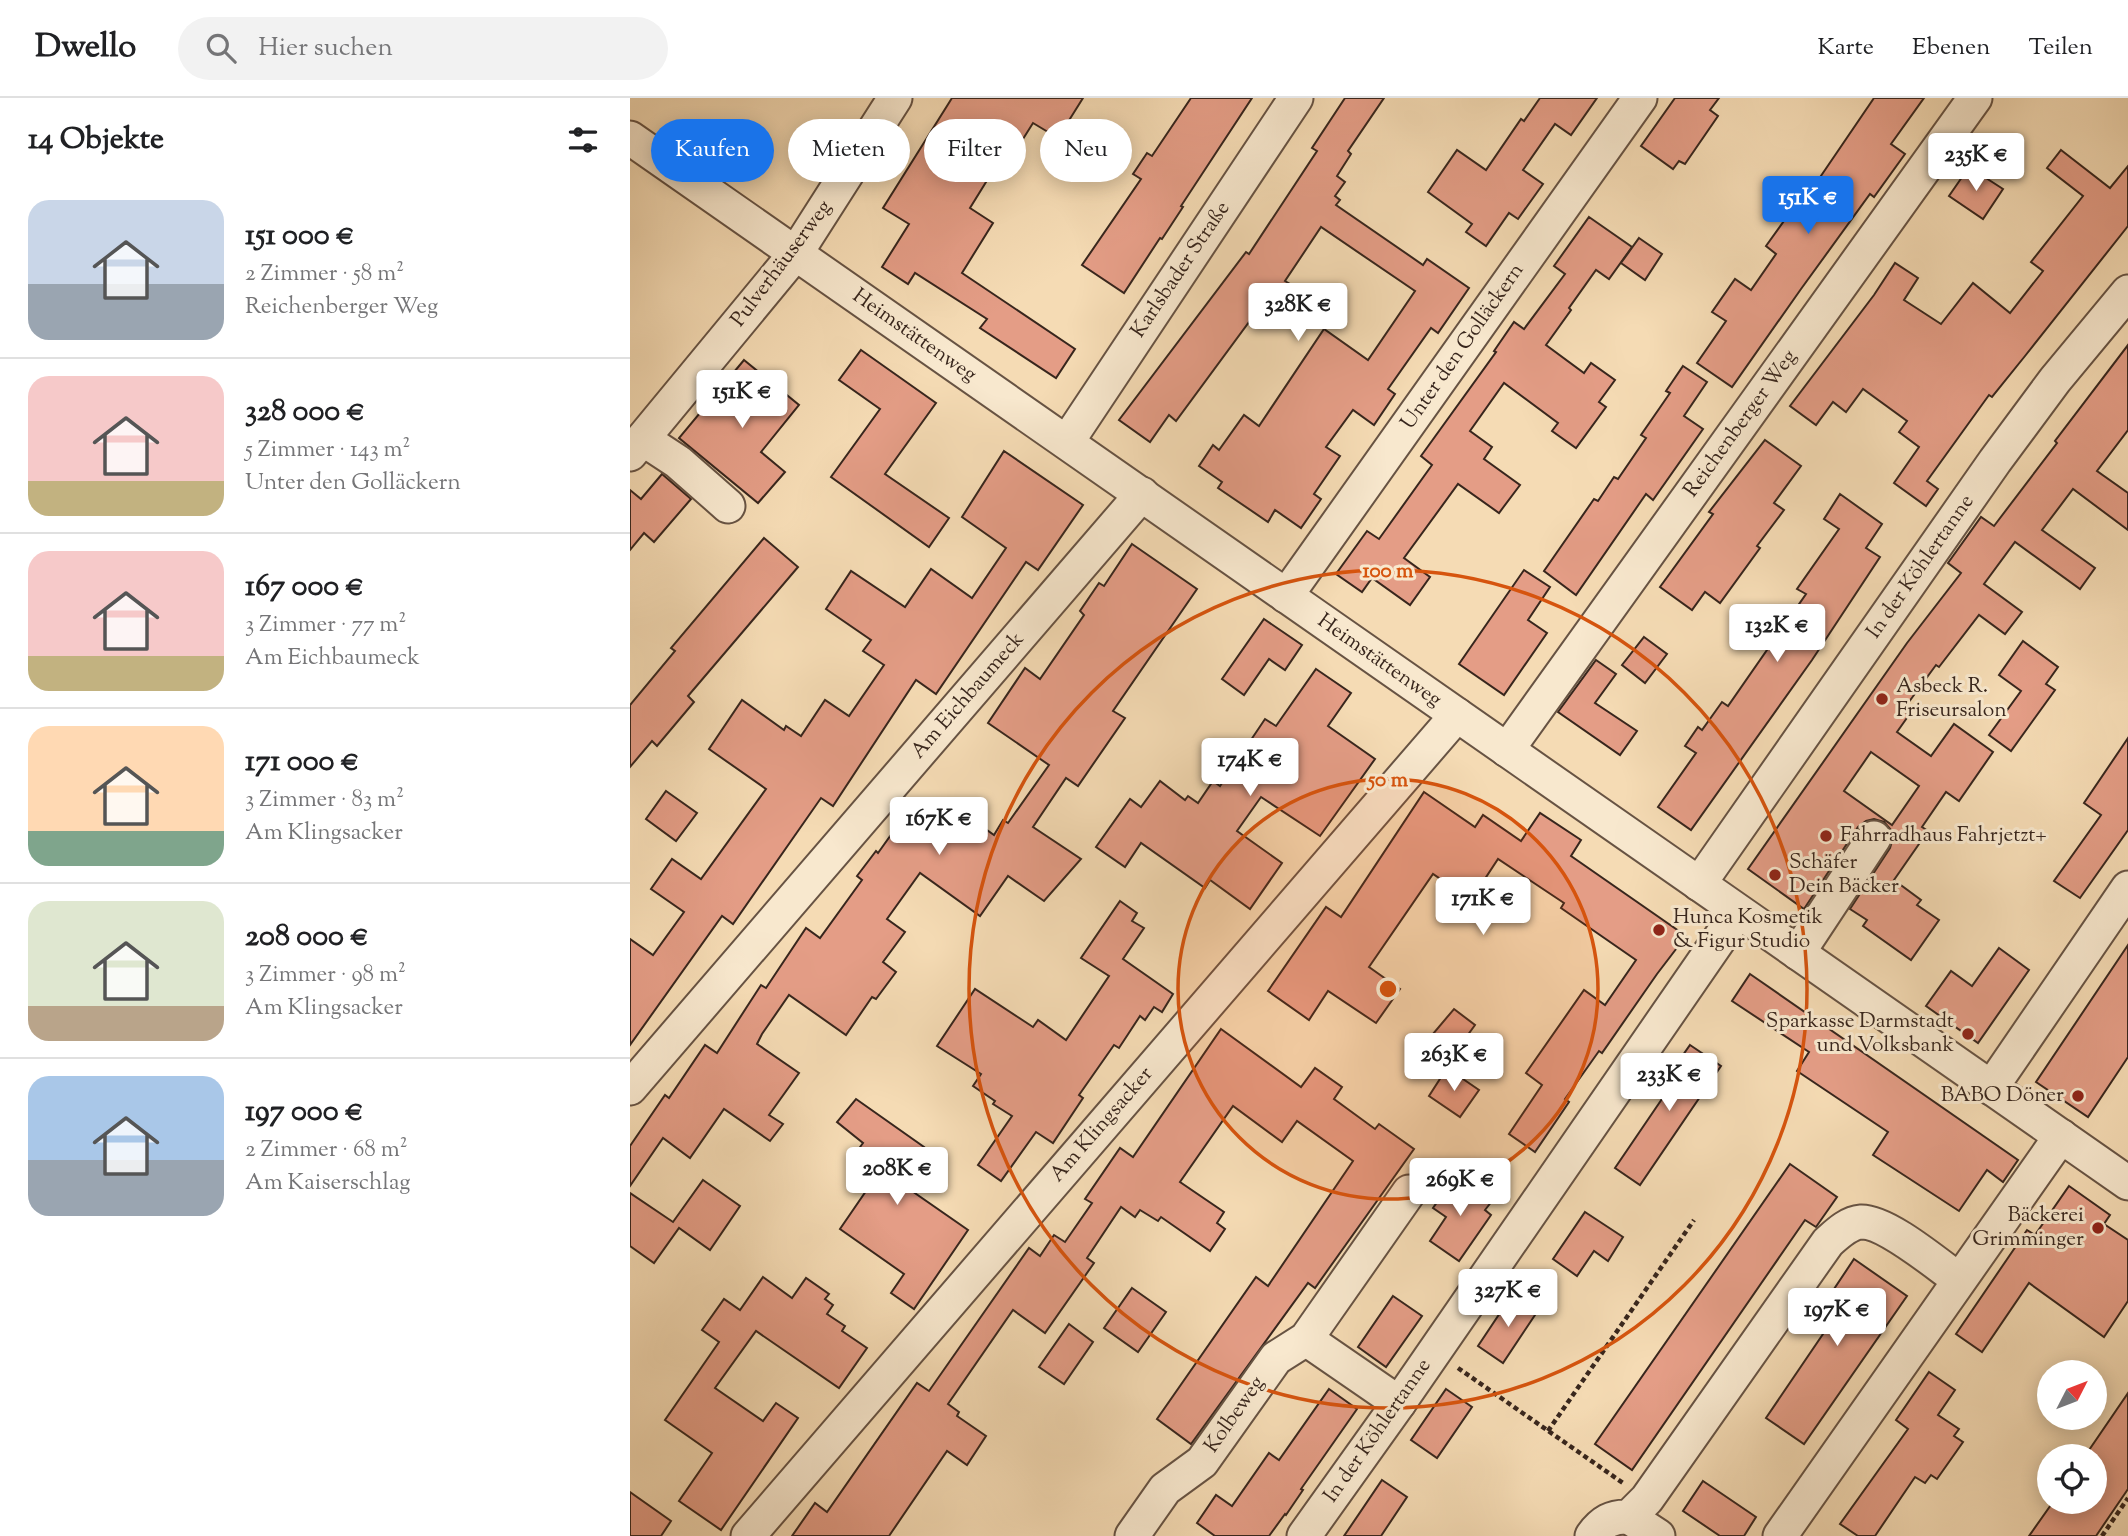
<!DOCTYPE html>
<html lang="de">
<meta charset="utf-8">
<style>
body{margin:0;font-family:"Sorts Mill Goudy",serif;background:#f2f2f2;color:#202124;height:100vh;display:flex;flex-direction:column;font-size:26px;white-space:nowrap}
*{box-sizing:border-box;margin:0}
p{font-size:23px;color:#757577}
.icon{flex:none;width:38px;height:38px;fill:none;stroke:currentColor;stroke-width:2;stroke-linecap:round;stroke-linejoin:round}
.map{position:relative;flex:1;overflow:hidden}
.sheet{display:flex;flex-direction:column;background:#fff;width:630px}
.sheet>*{flex:none}
.top-card{position:absolute;left:21px;top:21px;width:665px;height:63px;display:flex;gap:14px}
.needle{width:46px;rotate:48deg}
.controls{position:absolute;left:1407px;top:1262px;display:grid;gap:14px}
.controls a{display:grid;place-items:center;width:70px;height:70px;border-radius:50%;background:#fff;box-shadow:0 4px 18px #0003;font-size:35px}
.price{position:absolute;translate:-50% -60px;padding:0 16px;border-radius:7px;background:#fff;color:#222;font-size:23px;line-height:46px;filter:drop-shadow(0 2px 4px #0008)}
.price::after{content:'';position:absolute;left:50%;top:42px;width:21px;height:16px;margin-left:-10px;background:inherit;clip-path:polygon(0 0,100% 0,50% 100%)}
.price.selected{background:#1a73e8;color:#fff}
ul{padding:0;list-style:none}
li{display:flex;align-items:center;gap:21px;height:175px;padding:0 28px}
li+li{border-top:2px solid #e0e0e0}
li span{display:grid;place-items:center;flex:none;width:196px;height:140px;border-radius:21px;color:#555}
li>.icon{margin-inline-start:auto}
span .icon{width:84px;height:84px;fill:#fffc;stroke-width:1}
li b{font-size:30px}
h2{display:flex;justify-content:space-between;align-items:center;height:84px;padding:0 28px;font-size:30px}
.tag{padding:0 24px;border-radius:32px;background:#fff;box-shadow:0 4px 18px #0003;font-size:24px;line-height:63px}
.tag.selected{background:#1a73e8;color:#fff}
header{display:flex;align-items:center;gap:42px;box-sizing:border-box;height:98px;padding:0 35px;background:#fff;border-bottom:2px solid #e0e0e0}
header strong{font-size:33px}
nav{display:flex;gap:38px;margin-inline-start:auto;font-size:24px}
.search{width:490px;height:63px;background:#f2f2f2;display:flex;align-items:center;gap:18px;box-sizing:border-box;padding:0 24px;border-radius:38px;color:#757577;font-size:26px}
main{display:flex;flex:1;min-height:0}
.map>svg:first-child{display:block}
.building{fill:#e49d86;stroke:#38261d;stroke-width:2;fill-rule:evenodd}
.lines{fill:none;stroke-linecap:round;stroke-linejoin:round}
.minor-casing{stroke:#675343;stroke-width:37}
.path{stroke:#38261d;stroke-width:4.5;stroke-dasharray:5 3.5;stroke-linecap:butt}
.minor{stroke:#f8e8ce;stroke-width:33}
.ring{fill:none;stroke:#d6540e;stroke-width:3.5}
.poi-dot{fill:#8f2418;stroke:#f8e8ce;stroke-width:2.5}
.labels{text-anchor:middle;dominant-baseline:central;stroke-width:6;stroke-linejoin:round;paint-order:stroke}
.street-label{font-size:21px;fill:#38261d;stroke:#f8e8ce}
.poi-label{font-size:21px;fill:#38261d;stroke:#f8e8ce;text-anchor:start}
.centre{fill:#d6540e;stroke:#f8e8ce;stroke-width:3.5}
.ring-label{font-size:21px;text-anchor:middle;font-weight:bold;fill:#d6540e;stroke:#f8e8ce;stroke-width:6;stroke-linejoin:round;paint-order:stroke}
</style>
<header>
<strong>Dwello</strong>
<div class="search"><svg class="icon" aria-label="search" viewBox="0 0 24 24"><circle cx="10" cy="10" r="6"/><path d="M15 15l6 6"/></svg>Hier suchen</div>
<nav><a>Karte</a><a>Ebenen</a><a>Teilen</a></nav>
</header>
<main>
<section class="sheet">
<h2>14 Objekte<svg class="icon" aria-label="filters" viewBox="0 0 24 24"><path d="M4 7h16M4 17h16"/><circle cx="9" cy="7" r="2"/><circle cx="15" cy="17" r="2"/></svg></h2>
<ul>
<li><span style="background:linear-gradient(#c9d6e8 60%,#9aa5b1 0)"><svg class="icon" aria-label="home" viewBox="0 0 24 24"><path d="M3 11l9-7 9 7M6 9v11h12V9"/></svg></span><div><b>151 000 €</b><p>2 Zimmer · 58 m²</p><p>Reichenberger Weg</p></div></li>
<li><span style="background:linear-gradient(#f6c9c9 75%,#c2b280 0)"><svg class="icon" aria-label="home" viewBox="0 0 24 24"><path d="M3 11l9-7 9 7M6 9v11h12V9"/></svg></span><div><b>328 000 €</b><p>5 Zimmer · 143 m²</p><p>Unter den Golläckern</p></div></li>
<li><span style="background:linear-gradient(#f6c9c9 75%,#c2b280 0)"><svg class="icon" aria-label="home" viewBox="0 0 24 24"><path d="M3 11l9-7 9 7M6 9v11h12V9"/></svg></span><div><b>167 000 €</b><p>3 Zimmer · 77 m²</p><p>Am Eichbaumeck</p></div></li>
<li><span style="background:linear-gradient(#ffd9b3 75%,#7fa58c 0)"><svg class="icon" aria-label="home" viewBox="0 0 24 24"><path d="M3 11l9-7 9 7M6 9v11h12V9"/></svg></span><div><b>171 000 €</b><p>3 Zimmer · 83 m²</p><p>Am Klingsacker</p></div></li>
<li><span style="background:linear-gradient(#dfe7d0 75%,#b9a48a 0)"><svg class="icon" aria-label="home" viewBox="0 0 24 24"><path d="M3 11l9-7 9 7M6 9v11h12V9"/></svg></span><div><b>208 000 €</b><p>3 Zimmer · 98 m²</p><p>Am Klingsacker</p></div></li>
<li><span style="background:linear-gradient(#a9c7e8 60%,#9aa5b1 0)"><svg class="icon" aria-label="home" viewBox="0 0 24 24"><path d="M3 11l9-7 9 7M6 9v11h12V9"/></svg></span><div><b>197 000 €</b><p>2 Zimmer · 68 m²</p><p>Am Kaiserschlag</p></div></li>
</ul>
</section>
<div class="map">
<svg width="1498" height="1438" viewBox="0 0 1498 1438">
<rect width="100%" height="100%" fill="#f5dbb4"/>
<filter id="stains"><feTurbulence type="fractalNoise" baseFrequency=".00286" numOctaves="4"/><feColorMatrix values="0 0 0 0 .2 0 0 0 0 .09 0 0 0 0 .02 0 0 0 .5 -.17"/></filter>
<radialGradient id="worn" r=".72"><stop offset=".6" stop-color="#630" stop-opacity="0"/><stop offset="1" stop-color="#630" stop-opacity=".3"/></radialGradient>
<g class="building">
<path d="M322 0H453L428 40 403 25 381 60 374 55 340 110 363 125 332 175 445 251 426 280 350 230 357 221 285 175 278 186 252 169 279 126 253 110Z"/>
<path d="M561 0H622L551 108 553 109 532 141 530 140 494 195 452 167 511 81 503 76 517 55 522 58Z"/>
<path d="M715 0H754L718 53 721 56 707 78 715 84 705 98 710 102 706 107 793 167 797 161 839 190 808 235 801 230 758 291 765 296 744 327 723 312 696 349 710 358 684 396 691 401 671 430 645 412 638 424 588 390 592 384 569 368 583 347 589 352 614 317 629 328 694 231 738 262 785 193 691 129 655 183 660 186 630 226 622 220 546 323 539 317 520 344 489 322 616 154 619 156 687 53 682 50Z"/>
<path d="M910 0H967L941 37 925 26 893 72 913 86 888 121 879 115 856 148 836 134 842 126 798 94 827 52 856 72 891 21 894 23Z"/>
<path d="M1045 0H1089L1080 12 1088 18 1055 66 1049 63 1043 71 1011 48Z"/>
<path d="M1244 0H1294L1261 46 1275 56 1244 99 1240 96 1171 191 1102 289 1067 265 1096 223 1082 214 1105 181 1121 192 1146 156 1136 148 1177 91 1180 94Z"/>
<path d="M1431 52 1480 90 1498 68V128L1395 258 1362 299 1359 297 1297 383 1308 391 1296 408 1264 385 1289 349 1269 334 1277 323 1233 291 1216 314 1203 304 1186 327 1160 308 1244 197 1265 165 1288 180 1274 202 1311 226 1343 185 1380 215 1413 173 1401 164 1453 98 1417 70Z"/>
<path d="M1339 69 1373 91 1353 121 1319 98Z"/>
<path d="M959 119 1002 149 979 181 966 172 939 210 941 212 916 247 954 275 961 265 985 282 969 304 976 309 946 350 922 333 928 325 874 285 840 333 862 349 854 361 890 387 869 415 828 386 774 460 800 479 780 507 742 480 732 494 706 476 737 433 749 441 802 367 791 358 866 254 864 253 884 224 894 231 935 176 924 168Z"/>
<path d="M1009 140 1032 156 1015 182 991 165Z"/>
<path d="M1498 247V332L1467 373 1498 395V432L1443 391 1412 432 1465 470 1450 491 1385 444 1354 486 1392 514 1375 536 1349 517 1309 569 1306 567 1273 612 1279 617 1267 634 1301 658 1324 626 1363 654 1329 703 1316 694 1292 729 1298 733 1264 782 1291 802 1287 807 1309 822 1281 862 1233 828 1237 822 1220 811 1260 750 1263 740 1261 732 1254 724 1244 721 1236 723 1228 729 1174 811 1118 771 1277 545 1331 475 1318 465 1351 419 1364 428 1427 345 1425 343ZM1241 654 1289 688 1262 727 1214 693Z"/>
<path d="M231 252 306 305 255 376 319 420 299 449 201 379 250 311 209 282Z"/>
<path d="M114 262 169 307 131 354 155 374 128 405 49 340Z"/>
<path d="M1053 268 1077 284 1054 318 1073 331 1023 402 1016 396 946 497 914 473 964 401 968 403 984 379 988 381 1016 340 1011 337 1040 295 1036 293Z"/>
<path d="M1135 342 1171 368 1144 405 1154 412 1127 448 1130 450 1090 505 1075 494 1062 512 1030 489 1083 416 1079 414Z"/>
<path d="M374 353 453 407 408 472 396 464 306 596 286 582 203 708 191 700 103 826 92 818 0 947V841L23 857 54 814 21 791 42 761 71 781 136 691 79 651 112 602 154 632 156 628 171 638 195 602 219 618 254 567 233 553 241 542 196 511 221 473 275 509 301 471 342 500 376 450 332 419Z"/>
<path d="M32 376 61 401 24 444 14 435 0 452V392L11 401Z"/>
<path d="M1210 396 1252 426 1236 450 1250 459 1182 562 1061 732 1028 709 1066 655 1055 648 1068 629 1072 632 1092 604 1098 608 1176 496 1167 491 1209 431 1194 421Z"/>
<path d="M134 440 168 469 58 598 64 604 27 648 22 643 0 669V607L45 553 41 550Z"/>
<path d="M502 446 567 491 483 613 495 620 448 688 436 680 403 729 451 761 414 803 378 778 350 818 290 775 257 821 275 834 253 864 266 874 246 901 242 899 216 937 159 897 132 936 127 946 169 975 139 1017 153 1026 140 1043 94 1011 60 1060 33 1040 0 1088V1048L35 997 39 1000 75 947 87 955 131 887 136 890 176 830 190 840 232 782 227 778 246 753 248 755 278 713 302 730 319 705 364 737 373 722 378 725 419 667 358 625 395 570 410 581 454 517 450 513 469 485 474 488Z"/>
<path d="M894 472 920 489 898 522 917 535 874 597 829 566Z"/>
<path d="M634 521 672 547 655 572 639 561 614 597 592 581Z"/>
<path d="M1014 539 1037 556 1015 585 992 567Z"/>
<path d="M1393 543 1428 569 1416 586 1425 592 1381 653 1359 637 1391 593 1369 577Z"/>
<path d="M966 562 986 576 965 605 1007 633 990 657 928 614Z"/>
<path d="M686 571 721 595 698 628 745 661 690 738 631 699 607 733 652 765 620 811 580 782 575 790 511 745 495 769 466 749 500 701 511 709 530 683 555 702 558 698 568 705 583 683 590 688 635 621 646 628Z"/>
<path d="M1498 640V732L1450 800 1424 783 1471 717 1454 705Z"/>
<path d="M36 693 67 715 46 743 16 721Z"/>
<path d="M794 694 845 729 853 717 891 743 910 715 951 742 941 758 1056 838 1027 876 972 955 969 953 935 1001 939 1004 905 1054 879 1036 912 987 896 975 954 892 975 907 1006 862 931 810 934 805 868 761 841 802 803 776 739 869 770 891 746 925 698 893 679 922 638 893 696 809 711 819Z"/>
<path d="M490 803 507 815 502 823 514 830 493 861 543 896 532 914 524 909 515 922 510 918 489 950 484 947 449 997 453 1000 423 1045 406 1034 371 1083 348 1067 382 1018 363 1006 365 1003 343 988 351 976 307 948 345 891 403 929 408 922 436 942 479 878 451 860Z"/>
<path d="M1498 847V959L1458 1019 1406 984Z"/>
<path d="M1369 850 1399 872 1348 945 1296 908 1321 873 1342 888Z"/>
<path d="M1120 876 1388 1062 1373 1084 1357 1072 1329 1113 1243 1057 1258 1034 1167 973 1179 954 1102 903Z"/>
<path d="M824 911 845 927 821 960 797 943Z"/>
<path d="M591 931 671 989 685 970 712 989 704 1001 745 1031 749 1026 784 1051 685 1190 678 1185 561 1346 527 1321 626 1179 638 1188 723 1063 667 1023 652 1044 603 1008 550 1084 594 1114 587 1125 595 1131 580 1153 531 1119 528 1123 510 1112 505 1119 491 1109 457 1160 464 1165 415 1235 383 1212 318 1306 329 1314 327 1318 356 1338 337 1367 317 1353 259 1438H162L185 1405 197 1414 287 1285 299 1293 399 1150 410 1158 424 1137 435 1144 462 1105 455 1101 490 1050 503 1059Z"/>
<path d="M1060 947 1091 968 1010 1087 985 1070 1036 995 1030 990Z"/>
<path d="M817 970 849 992 830 1019 799 998Z"/>
<path d="M226 1001 294 1049 269 1084 338 1132 284 1211 261 1195 274 1176 210 1131 247 1077 222 1060 233 1045 207 1024Z"/>
<path d="M1160 1066 1207 1099 1186 1129 1175 1122 1002 1372 965 1346Z"/>
<path d="M826 1077 862 1103 855 1112 861 1117 829 1163 800 1143 816 1119 803 1110Z"/>
<path d="M73 1082 110 1108 80 1152 49 1130 24 1165 0 1148V1095L43 1124Z"/>
<path d="M1439 1088 1480 1117 1474 1126 1498 1142V1203L1474 1239 1399 1185 1352 1254 1326 1236 1397 1132 1405 1137Z"/>
<path d="M955 1114 993 1139 978 1163 964 1153 947 1178 923 1161Z"/>
<path d="M1224 1161 1277 1198 1174 1346 1136 1320 1193 1236 1180 1227Z"/>
<path d="M133 1179 162 1200 176 1180 199 1196 195 1201 203 1207 197 1216 215 1228 212 1233 237 1250 209 1290 126 1233 85 1290 133 1323 146 1305 168 1320 91 1432 49 1403 82 1355 35 1322 89 1244 72 1232 94 1201 110 1212Z"/>
<path d="M502 1190 536 1214 508 1254 474 1230Z"/>
<path d="M882 1197 907 1214 873 1265 848 1248Z"/>
<path d="M763 1198 792 1218 756 1269 728 1249Z"/>
<path d="M439 1226 463 1244 434 1286 409 1269Z"/>
<path d="M1299 1274 1325 1292 1308 1317 1329 1331 1324 1338 1333 1344 1307 1381 1301 1377 1295 1385 1285 1379 1245 1438H1228L1210 1426 1278 1331 1266 1322Z"/>
<path d="M699 1291 727 1311 671 1391 673 1392 656 1417 655 1416 639 1438H585L567 1425 586 1397 602 1408 639 1355 649 1362Z"/>
<path d="M816 1291 842 1309 807 1360 781 1342Z"/>
<path d="M1498 1295V1391L1466 1438H1399L1423 1404H1465V1358H1455Z"/>
<path d="M752 1382 777 1399 751 1438H714Z"/>
<path d="M1073 1383 1126 1419 1114 1438H1090L1053 1413Z"/>
<path d="M0 1394 41 1423 31 1438H0Z"/>
</g>
<g class="lines">
<defs>
<g id="minor">
<path d="M0 40 1498 1085"/>
<path d="M13 341 48 364 98 408"/>
<path d="M437 344 666 0"/>
<path d="M0 356 166 155 265 0"/>
<path d="M656 498 1010 0"/>
<path d="M877 652 1345 0"/>
<path d="M1069 786 1365 363 1425 282 1498 194"/>
<path d="M1168 855 1244 740"/>
<path d="M0 990 512 396"/>
<path d="M1361 990 1498 790"/>
<path d="M676 1241 769 1305"/>
<path d="M999 1419 1028 1438"/>
<path d="M118 1438 827 617"/>
<path d="M502 1438 535 1391 572 1364 646 1260 676 1241 779 1094"/>
<path d="M674 1438 769 1305 1108 814"/>
<path d="M962 1438C972 1424 982 1418 999 1419L1017 1401 1198 1144C1207 1136 1218 1125 1231 1124 1256 1123 1308 1167 1329 1182"/>
<path d="M1150 1438 1431 1038"/>
</g>
</defs>
<use href="#minor" class="minor-casing"/>
<g class="path">
<path d="M828 1270 993 1385"/>
<path d="M918 1333 1064 1122"/>
<path d="M1472 1438 1498 1400"/>
</g>
<use href="#minor" class="minor"/>
</g>
<circle cx="758" cy="891" r="210" fill="#d6540e" fill-opacity=".12"/>
<g class="ring">
<circle cx="758" cy="891" r="210"/>
<circle cx="758" cy="891" r="419"/>
</g>
<g class="poi-dot">
<circle cx="1252" cy="601" r="7"/>
<circle cx="1196" cy="738" r="7"/>
<circle cx="1145" cy="777" r="7"/>
<circle cx="1029" cy="832" r="7"/>
<circle cx="1338" cy="936" r="7"/>
<circle cx="1448" cy="998" r="7"/>
<circle cx="1468" cy="1130" r="7"/>
</g>
<g class="labels">
<g class="street-label">
<text transform="translate(152 166) rotate(-53)">Pulverhäuserweg</text>
<text transform="translate(551 172) rotate(-56)">Karlsbader Straße</text>
<text transform="translate(284 238) rotate(35)">Heimstättenweg</text>
<text transform="translate(833 249) rotate(-55)">Unter den Golläckern</text>
<text transform="translate(1111 326) rotate(-54)">Reichenberger Weg</text>
<text transform="translate(1291 469) rotate(-55)">In der Köhlertanne</text>
<text transform="translate(749 563) rotate(35)">Heimstättenweg</text>
<text transform="translate(338 598) rotate(-49)">Am Eichbaumeck</text>
<text transform="translate(472 1027) rotate(-49)">Am Klingsacker</text>
<text transform="translate(605 1317) rotate(-55)">Kolbeweg</text>
<text transform="translate(748 1333) rotate(-55)">In der Köhlertanne</text>
</g>
<g class="poi-label">
<text x="1266" y="589">Asbeck R.<tspan x="1266" dy="24">Friseursalon</tspan></text>
<text x="1210" y="738">Fahrradhaus Fahrjetzt+</text>
<text x="1159" y="765">Schäfer<tspan x="1159" dy="24">Dein Bäcker</tspan></text>
<text x="1043" y="820">Hunca Kosmetik<tspan x="1043" dy="24">&amp; Figur Studio</tspan></text>
<text x="1324" y="924" text-anchor="end">Sparkasse Darmstadt<tspan x="1324" dy="24">und Volksbank</tspan></text>
<text x="1434" y="998" text-anchor="end">BABO Döner</text>
<text x="1454" y="1118" text-anchor="end">Bäckerei<tspan x="1454" dy="24">Grimminger</tspan></text>
</g>
</g>
<circle cx="758" cy="891" r="10" class="centre"/>
<g class="ring-label">
<text x="758" y="479">100 m</text>
<text x="758" y="688">50 m</text>
</g>
<rect width="100%" height="100%" filter="url(#stains)"/>
<rect width="100%" height="100%" fill="url(#worn)"/>
</svg>
<div class="controls">
<a><svg class="needle" viewBox="-14 -14 28 28"><path d="M0-13l5 13h-10z" fill="#e53935"/><path d="M0 13l5-13h-10z" fill="#757577"/></svg></a>
<a><svg class="icon" aria-label="locate" viewBox="0 0 24 24"><circle cx="12" cy="12" r="6"/><path d="M12 2v4M12 18v4M2 12h4M18 12h4"/></svg></a>
</div>
<b class="price" style="left:1346px;top:95px">235K €</b>
<b class="price selected" style="left:1178px;top:138px">151K €</b>
<b class="price" style="left:668px;top:245px">328K €</b>
<b class="price" style="left:112px;top:332px">151K €</b>
<b class="price" style="left:1147px;top:566px">132K €</b>
<b class="price" style="left:620px;top:700px">174K €</b>
<b class="price" style="left:309px;top:759px">167K €</b>
<b class="price" style="left:853px;top:839px">171K €</b>
<b class="price" style="left:824px;top:995px">263K €</b>
<b class="price" style="left:1039px;top:1015px">233K €</b>
<b class="price" style="left:267px;top:1109px">208K €</b>
<b class="price" style="left:830px;top:1120px">269K €</b>
<b class="price" style="left:878px;top:1231px">327K €</b>
<b class="price" style="left:1207px;top:1250px">197K €</b>
<div class="top-card">
<a class="tag selected">Kaufen</a>
<a class="tag">Mieten</a>
<a class="tag">Filter</a>
<a class="tag">Neu</a>
</div>
</div>
</main>
